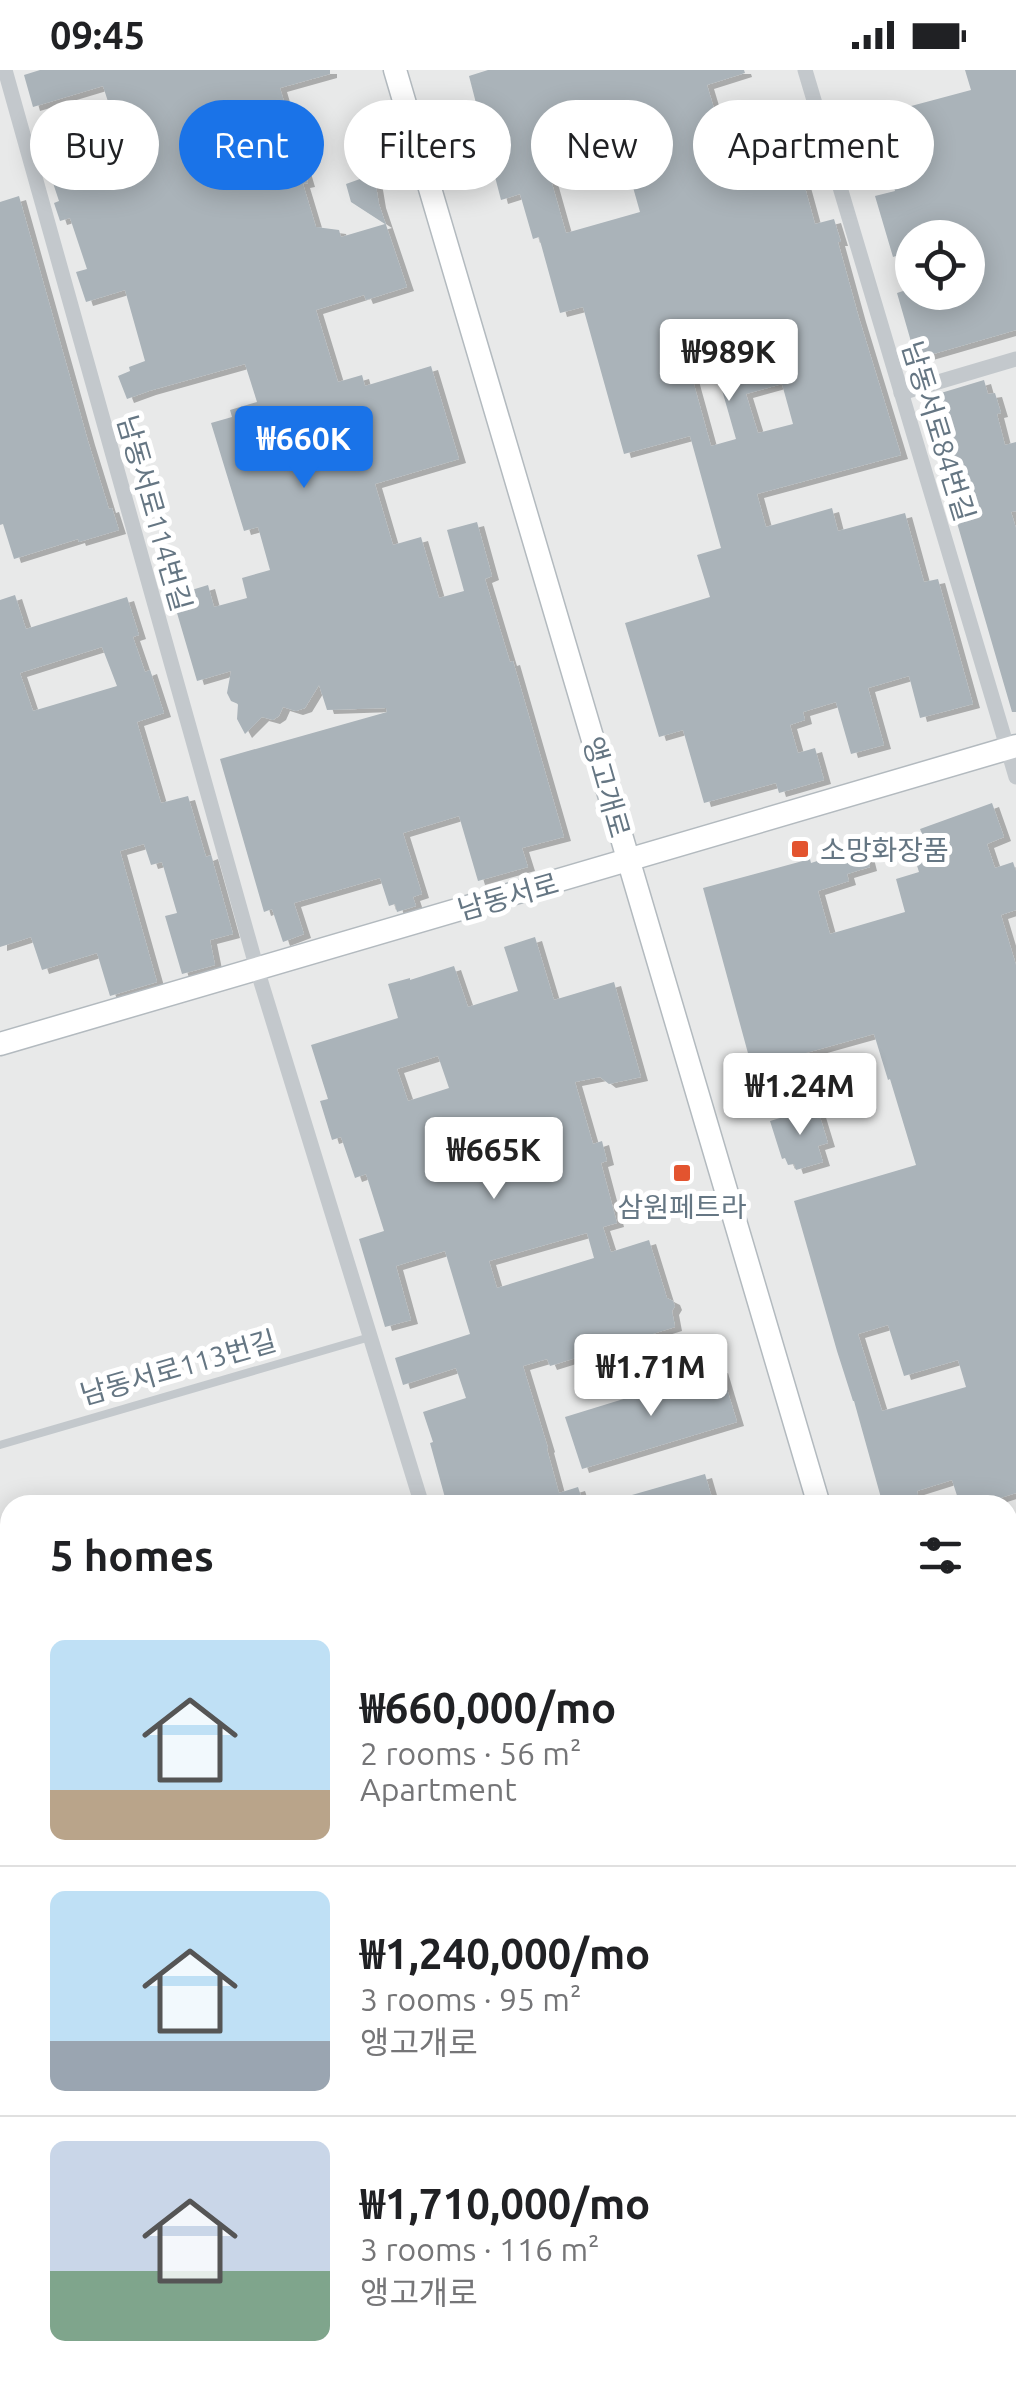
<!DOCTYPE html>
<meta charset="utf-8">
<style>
body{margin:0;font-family:Ubuntu,"Noto Sans KR",sans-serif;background:#f2f2f2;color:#202124;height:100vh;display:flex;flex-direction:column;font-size:38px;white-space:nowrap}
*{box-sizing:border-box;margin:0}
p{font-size:32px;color:#757577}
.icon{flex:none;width:55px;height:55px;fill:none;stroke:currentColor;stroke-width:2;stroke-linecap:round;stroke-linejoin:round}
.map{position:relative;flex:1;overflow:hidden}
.side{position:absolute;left:0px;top:1425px;width:1018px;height:890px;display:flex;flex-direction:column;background:#fff;border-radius:30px 30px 0 0;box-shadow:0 5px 25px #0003}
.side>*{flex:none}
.top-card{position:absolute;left:30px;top:30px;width:958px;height:90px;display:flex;gap:20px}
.controls{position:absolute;left:895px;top:150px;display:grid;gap:20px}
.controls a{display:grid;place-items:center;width:90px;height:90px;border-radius:50%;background:#fff;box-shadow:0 5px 25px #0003;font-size:50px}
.price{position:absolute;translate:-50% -85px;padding:0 22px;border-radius:10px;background:#fff;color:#222;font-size:32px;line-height:65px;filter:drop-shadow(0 2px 5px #0008)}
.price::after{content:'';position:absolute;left:50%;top:60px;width:30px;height:22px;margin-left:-15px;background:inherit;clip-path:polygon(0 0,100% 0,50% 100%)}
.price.active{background:#1a73e8;color:#fff}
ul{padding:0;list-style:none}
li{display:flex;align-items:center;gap:30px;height:250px;padding:0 50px}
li+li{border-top:2px solid #e0e0e0}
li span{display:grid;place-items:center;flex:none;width:280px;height:200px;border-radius:15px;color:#555}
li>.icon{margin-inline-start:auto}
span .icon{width:120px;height:120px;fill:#fffc;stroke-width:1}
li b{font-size:42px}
h2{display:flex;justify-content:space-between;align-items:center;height:120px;padding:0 50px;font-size:42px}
.chip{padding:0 35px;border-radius:45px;background:#fff;box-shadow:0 5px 25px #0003;font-size:35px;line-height:90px}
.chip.active{background:#1a73e8;color:#fff}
.status{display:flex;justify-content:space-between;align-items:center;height:70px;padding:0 50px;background:#fff;direction:ltr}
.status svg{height:28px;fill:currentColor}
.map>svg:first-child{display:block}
.built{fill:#e8e9e9;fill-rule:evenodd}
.water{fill:#bbc7cb}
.building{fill:#aab3b9;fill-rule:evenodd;filter:url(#shadow)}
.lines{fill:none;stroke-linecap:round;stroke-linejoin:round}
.secondary-casing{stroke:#b3babf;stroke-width:25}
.path{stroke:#bbbfc2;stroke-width:2.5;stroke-dasharray:5 5;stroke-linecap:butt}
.lane{stroke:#c3c8cc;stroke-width:8}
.street{stroke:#c3c8cc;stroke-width:15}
.secondary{stroke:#fff;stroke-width:22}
.poi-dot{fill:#e3542f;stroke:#fff;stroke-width:4}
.labels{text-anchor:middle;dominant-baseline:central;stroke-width:10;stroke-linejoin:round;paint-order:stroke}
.street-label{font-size:28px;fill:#657683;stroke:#fff}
.poi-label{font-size:28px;fill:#657683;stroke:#fff;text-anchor:start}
</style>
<div class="status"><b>09:45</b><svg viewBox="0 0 49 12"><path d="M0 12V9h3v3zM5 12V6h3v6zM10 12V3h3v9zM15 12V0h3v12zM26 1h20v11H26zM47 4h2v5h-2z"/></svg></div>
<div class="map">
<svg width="1016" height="2315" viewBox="0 0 1016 2315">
<defs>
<filter id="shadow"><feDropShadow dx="7" dy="4" stdDeviation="0" flood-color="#0004"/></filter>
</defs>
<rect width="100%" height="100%" fill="#fafaf8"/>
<path class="built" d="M0 0H1016V1981L1008 1978V1435H10V1762L0 1764ZM912 168H968V222H912Z"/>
<g class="water">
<path d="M10 1914V1952L0 1953V1916Z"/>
<path d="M1008 2123 1016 2125V2172L1008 2169Z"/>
</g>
<g class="building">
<path d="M40 0H330V4L280 18 308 113 303 114 316 157 339 160 341 167 385 154 351 132 346 114 374 104 379 134 407 217 366 230 364 225 316 240 338 312 362 305 365 316 431 296 459 389 375 414 393 475 421 467 439 528 464 521 447 460 477 452 492 506 485 509 510 592 513 591 564 767 522 778 528 797 478 811 459 746 403 763 422 824 413 827 416 836 397 842 395 834 389 836 380 808 294 833 304 864 283 872 272 839 264 842 220 689 387 642 386 638 327 640 319 615 305 638 296 641 283 637 279 646 273 650 262 647 245 664 237 649 238 634 231 631 227 623 231 601 197 611 172 526 208 515 214 537 247 528 242 508 270 500 258 457 244 461 211 353 232 347 230 340 257 332 245 294 149 321 127 329 118 306 130 301 129 297 145 291 125 220 86 232 76 202 87 199 70 148 60 151 54 133 59 131 48 98 82 87 71 53 111 41 103 16 33 37 24 5Z"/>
<path d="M488 0H744L745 3 707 15 722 65 795 43 809 88 798 92 815 154 834 149 841 172H838L859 248 901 385 757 424 766 457 832 438 838 461 905 443 924 512 938 509 973 634 920 648 909 606 868 618 884 675 851 684 836 632 803 642 805 650 790 655 798 683 815 678 824 710 779 723 776 713 704 733 683 660 659 667 625 553 710 527 697 485 721 478 690 366 624 384 583 237 560 243 539 167 533 169 520 124 501 130 469 6ZM623 82 640 142 566 163 549 103ZM706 264 736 369 711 376 682 271ZM782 314 793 354 758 363 746 324Z"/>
<path d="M965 0H1016V260L916 289 897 223 912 218V222H968V168H912V181L893 187 875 126 895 121 888 95 854 105 845 73 890 61 885 43 971 20Z"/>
<path d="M19 126 88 371 109 439 112 438 119 460 79 472 78 469 14 489 3 454 0 455V132Z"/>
<path d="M984 310 988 324 995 323 1001 343 997 344 1005 375 1016 372V441L1011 442 1016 458V642H1012L921 329Z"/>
<path d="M15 525 26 559 127 527 139 565 133 567 145 602 150 600 164 643 137 652 161 733 188 726 206 787 211 785 233 864 210 870 215 895 182 904 165 846 177 843 162 792 151 795 144 774 120 781 157 912 110 926 97 883 42 900 31 867 0 877V530ZM102 577 117 616 33 641 20 603Z"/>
<path d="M992 733 1004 767 987 774 995 798 1013 792 1016 801V840L1001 845 1016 895V1423L978 1435H960L952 1410 917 1421 918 1425 883 1435 854 1331H853L837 1281 794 1131 916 1095 890 1009 888 1010 874 964 752 998 703 818 810 789 811 793 851 780 850 777 864 773 870 797 847 804 849 811 818 821 830 864 905 842 896 809 919 802 909 770 923 766 920 759ZM888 1255 904 1306 958 1290 966 1317 882 1341 858 1264Z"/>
<path d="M535 867 554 930 614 912 641 1007 609 1014 600 1007 575 1012 593 1074 602 1071 607 1091 601 1093 617 1153 603 1157 611 1182 649 1170 667 1228 673 1231 675 1236 672 1241 675 1257 550 1296 547 1289 523 1296 548 1378 547 1379 559 1423 578 1417 584 1435H447L430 1373 433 1372 423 1342 466 1328 456 1298 403 1315 395 1288 470 1264 445 1181 396 1196 411 1250 385 1257 359 1169 384 1161 366 1104 355 1108 341 1067 332 1070 320 1031 328 1029 311 975 398 948 388 914 410 908V910L454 896 468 937 518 921 504 877ZM438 986 449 1018 408 1031 397 999ZM587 1163 594 1188 497 1218 489 1191Z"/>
<path d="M817 1037 828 1073 818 1076 823 1092 796 1100 794 1094 788 1095 785 1088 782 1089 770 1051Z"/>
<path d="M721 1299 737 1352 582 1399 565 1347Z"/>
<path d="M705 1404 714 1435H612L611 1431Z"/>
</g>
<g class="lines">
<defs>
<g id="secondary">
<path d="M395 0 819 1435"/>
<path d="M0 974 1016 676"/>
<path d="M0 1740 10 1738"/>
<path d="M1008 1959 1016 1962"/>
<path d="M1008 2064 1016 2092"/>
</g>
</defs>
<use href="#secondary" class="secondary-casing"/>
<g class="path">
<path d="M0 1838H10"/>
<path d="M0 2031 10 2030"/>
<path d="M1008 2299 1016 2305"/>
</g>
<g class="lane">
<path d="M0 1375 370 1267"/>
<path d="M0 2184 10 2182"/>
<path d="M139 2305 140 2315"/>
</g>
<g class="street">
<path d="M5 0 257 899 422 1435"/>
<path d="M805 0 1016 707"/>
<path d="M901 323 1016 289"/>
<path d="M1008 1578 1016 1575"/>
</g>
<use href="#secondary" class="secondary"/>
</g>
<g class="poi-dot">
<rect x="790" y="769" width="20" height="20" rx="5"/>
<rect x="672" y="1093" width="20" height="20" rx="5"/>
</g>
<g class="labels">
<g class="street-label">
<text transform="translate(939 361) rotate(73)">남동서로84번길</text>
<text transform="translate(155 443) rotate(74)">남동서로114번길</text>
<text transform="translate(607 717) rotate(74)">앵고개로</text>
<text transform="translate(508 826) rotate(-16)">남동서로</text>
<text transform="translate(178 1297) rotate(-16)">남동서로113번길</text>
</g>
<g class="poi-label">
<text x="820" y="779">소망화장품</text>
<text x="682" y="1136" text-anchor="middle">삼원페트라</text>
</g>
</g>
</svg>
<div class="controls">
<a><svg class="icon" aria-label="locate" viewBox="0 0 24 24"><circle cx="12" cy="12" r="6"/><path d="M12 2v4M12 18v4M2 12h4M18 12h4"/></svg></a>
</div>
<b class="price" style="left:729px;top:334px">₩989K</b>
<b class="price active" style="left:304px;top:421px">₩660K</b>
<b class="price" style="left:800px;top:1068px">₩1.24M</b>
<b class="price" style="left:494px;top:1132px">₩665K</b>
<b class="price" style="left:651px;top:1349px">₩1.71M</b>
<div class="top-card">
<a class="chip">Buy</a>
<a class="chip active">Rent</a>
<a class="chip">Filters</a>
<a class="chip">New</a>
<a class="chip">Apartment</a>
</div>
<section class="side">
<h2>5 homes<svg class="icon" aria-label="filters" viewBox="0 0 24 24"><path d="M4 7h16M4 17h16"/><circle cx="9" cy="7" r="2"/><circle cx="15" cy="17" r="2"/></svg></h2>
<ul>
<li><span style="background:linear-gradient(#bfe0f5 75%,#b9a48a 0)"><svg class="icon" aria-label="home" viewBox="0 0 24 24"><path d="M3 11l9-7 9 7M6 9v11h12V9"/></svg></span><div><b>₩660,000/mo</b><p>2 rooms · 56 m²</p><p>Apartment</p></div></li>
<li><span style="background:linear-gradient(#bfe0f5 75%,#9aa5b1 0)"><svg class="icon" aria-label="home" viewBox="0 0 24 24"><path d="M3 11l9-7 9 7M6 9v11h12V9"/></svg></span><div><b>₩1,240,000/mo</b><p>3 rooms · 95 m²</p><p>앵고개로</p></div></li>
<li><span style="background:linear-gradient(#c9d6e8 65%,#7fa58c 0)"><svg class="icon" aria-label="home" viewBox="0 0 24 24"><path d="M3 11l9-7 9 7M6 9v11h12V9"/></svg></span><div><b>₩1,710,000/mo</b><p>3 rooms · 116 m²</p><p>앵고개로</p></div></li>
</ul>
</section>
</div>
